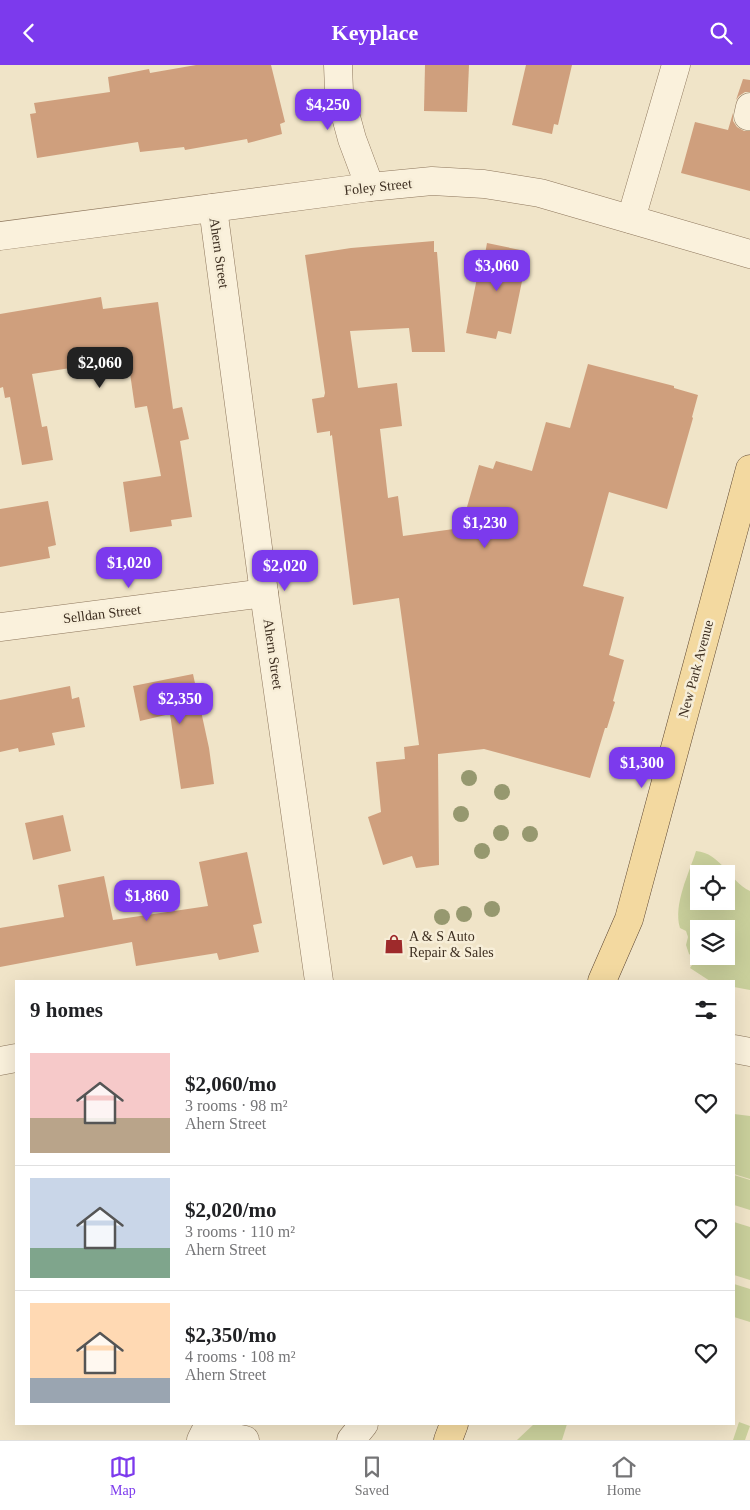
<!DOCTYPE html>
<meta charset="utf-8">
<style>
body{margin:0;font-family:"Times New Roman",serif;background:#f2f2f2;color:#202124;height:100vh;display:flex;flex-direction:column;font-size:19px;white-space:nowrap}
*{box-sizing:border-box;margin:0}
p{font-size:16px;color:#757577}
.icon{flex:none;width:28px;height:28px;fill:none;stroke:currentColor;stroke-width:2;stroke-linecap:round;stroke-linejoin:round}
.map{position:relative;flex:1;overflow:hidden}
.details{position:absolute;left:15px;top:915px;width:720px;height:445px;display:flex;flex-direction:column;background:#fff;border-radius:0px;box-shadow:0 5px 20px #0002}
.details>*{flex:none}
.tools{position:absolute;left:690px;top:800px;display:grid;gap:10px}
.tools a{display:grid;place-items:center;width:45px;height:45px;border-radius:0px;background:#fff;box-shadow:0 5px 20px #0002;font-size:25px}
.price{position:absolute;translate:-50% -42px;padding:0 11px;border-radius:10px;background:#7c3aed;color:#fff;font-size:16px;line-height:32px;filter:drop-shadow(0 1px 2px #0008)}
.price::after{content:'';position:absolute;left:50%;top:30px;width:15px;height:11px;margin-left:-8px;background:inherit;clip-path:polygon(0 0,100% 0,50% 100%)}
.price.active{background:#222;color:#fff}
ul{padding:0;list-style:none}
li{display:flex;align-items:center;gap:15px;height:125px;padding:0 15px}
li+li{border-top:1px solid #e0e0e0}
li span{display:grid;place-items:center;flex:none;width:140px;height:100px;border-radius:0px;color:#555}
li>.icon{margin-inline-start:auto}
span .icon{width:60px;height:60px;fill:#fffc;stroke-width:1}
li b{font-size:21px}
h2{display:flex;justify-content:space-between;align-items:center;height:60px;padding:0 15px;font-size:21px}
header{display:flex;justify-content:space-between;align-items:center;height:65px;padding:0 15px;background:#7c3aed;color:#fff;font-size:22px;font-weight:700}
.tabs{display:flex;justify-content:space-around;align-items:center;height:70px;border-top:1px solid #e0e0e0;background:#fff;font-size:14px;color:#757577}
.tabs a{display:grid;justify-items:center;gap:2px}
.tabs .active{color:#7c3aed}
.map>svg:first-child{display:block}
.green{fill:#c9cf9b;fill-rule:evenodd}
.building{fill:#cf9f7d}
.lines{fill:none;stroke-linecap:round;stroke-linejoin:round}
.minor-casing{stroke:#8d765c;stroke-width:29}
.major-casing{stroke:#5b4430;stroke-width:29}
.minor{stroke:#faf1dc;stroke-width:28}
.major{stroke:#f3d9a0;stroke-width:28}
.tree{fill:#96986f}
.labels{text-anchor:middle;dominant-baseline:central;stroke-width:5;stroke-linejoin:round;paint-order:stroke}
.street-label{font-size:14px;fill:#3d2e20;stroke:#f7eed8}
.poi-label{font-size:14px;fill:#3d2e20;stroke:#f7eed8;text-anchor:start}
</style>
<header><svg class="icon" aria-label="back" viewBox="0 0 24 24"><path d="M15 5l-7 7 7 7"/></svg>Keyplace<svg class="icon" aria-label="search" viewBox="0 0 24 24"><circle cx="10" cy="10" r="6"/><path d="M15 15l6 6"/></svg></header>
<div class="map">
<svg width="750" height="1375" viewBox="0 0 750 1375">
<rect width="100%" height="100%" fill="#f0e4c8"/>
<g class="green">
<path d="M696 786C721 788 729 816 750 826V925L734 922V916H710L690 903 696 894 689 889 686 880 688 872 686 866 680 863C673 839 689 809 696 786ZM699 809H726V836H699ZM699 864H726V891H699Z"/>
<path d="M734 1049 750 1051V1114L734 1109Z"/>
<path d="M734 1110 750 1115V1145L734 1140Z"/>
<path d="M734 1157 750 1162V1215L734 1210Z"/>
<path d="M734 1219 750 1224V1257L734 1252Z"/>
<path d="M739 1357 750 1361 745 1375H733Z"/>
<path d="M534 1359H567L562 1375H517Z"/>
</g>
<g class="building">
<path d="M196 0H271L285 57 280 59 282 69 248 78 247 74 185 85 184 82 140 87 138 77 37 93 30 49 36 48 34 38 110 27 108 12 149 4 150 8Z"/>
<path d="M425 0H469L467 47 424 46Z"/>
<path d="M526 0H572L558 60 554 59 552 69 512 60Z"/>
<path d="M743 14 750 15V27H745L739 31 736 35Z"/>
<path d="M733 48V56L737 62 744 66H750V126L681 108 695 57 728 65Z"/>
<path d="M434 176V187H437L445 287H412L409 263 350 266 358 323 397 318 402 361 380 364 388 433 398 431 403 471 461 463 479 400 493 404 496 396 532 406 546 357 570 363 588 299 674 321V323L698 330 692 352 693 353 667 444 609 427 583 521 624 532 609 590 624 595 613 636 615 637 607 663H605L590 713 484 684 438 689 439 800 416 803 412 791 383 800 368 752 381 747 376 697 405 694 404 682 419 680 399 533 353 540 332 370 330 371V366L317 368 312 334 324 332 325 328 305 190 351 183Z"/>
<path d="M487 178 525 186 523 196 526 197 511 269 498 266 496 274 466 268 482 188 485 189Z"/>
<path d="M101 232 103 244 158 237 173 344 182 342 189 374 180 376 192 452 171 455 172 461 130 467 123 417 161 411 147 341 135 343 128 294 32 309 42 362 47 361 53 395 22 400 10 332 5 333 3 322 0 323V249Z"/>
<path d="M48 436 56 480 48 482 50 493 0 502V444Z"/>
<path d="M193 609 209 683 214 719 181 724 170 649 140 656 133 621Z"/>
<path d="M70 621 72 634 79 632 85 662 52 668 55 680 19 687 18 683 0 687V635Z"/>
<path d="M63 750 71 786 33 795 25 758Z"/>
<path d="M247 787 262 858 253 860 259 887 219 895 217 888 136 901 132 877 0 902V863L64 852 58 820 104 811 113 855 208 841 199 797Z"/>
</g>
<g class="lines">
<defs>
<g id="minor">
<path d="M338 0 339 26 352 74 370 122"/>
<path d="M748 51 750 42"/>
<path d="M213 143 264 528 319 916"/>
<path d="M631 154 676 0"/>
<path d="M0 171 370 122 432 116 484 119 540 128 750 189"/>
<path d="M0 562 264 528"/>
<path d="M734 984 750 987"/>
<path d="M0 996 16 993"/>
<path d="M201 1375 205 1367 245 1375"/>
<path d="M351 1375 364 1359"/>
</g>
<g id="major">
<path d="M602 916 629 854 750 404"/>
<path d="M448 1375 454 1359"/>
</g>
</defs>
<use href="#minor" class="minor-casing"/>
<use href="#major" class="major-casing"/>
<use href="#minor" class="minor"/>
<use href="#major" class="major"/>
</g>
<g class="tree">
<circle cx="469" cy="713" r="8"/>
<circle cx="502" cy="727" r="8"/>
<circle cx="461" cy="749" r="8"/>
<circle cx="501" cy="768" r="8"/>
<circle cx="530" cy="769" r="8"/>
<circle cx="482" cy="786" r="8"/>
<circle cx="492" cy="844" r="8"/>
<circle cx="464" cy="849" r="8"/>
<circle cx="442" cy="852" r="8"/>
</g>
<defs>
<symbol id="shop-bare" viewBox="-9 -9 18 18"><path d="M-5-2.5h2.3a2.7 3.5 0 0 1 5.4 0H5L5.5 6h-11ZM-1.5-2.5h3a1.5 2.3 0 0 0-3 0Z" fill="#9e2a2b" stroke="#f7eed8" stroke-width="2.5" paint-order="stroke"/></symbol>
</defs>
<g fill-rule="evenodd">
<use href="#shop-bare" x="380" y="865" width="28" height="28"/>
</g>
<g class="labels">
<g class="street-label">
<text transform="translate(378 122) rotate(-6)">Foley Street</text>
<text transform="translate(219 188) rotate(82)">Ahern Street</text>
<text transform="translate(102 549) rotate(-7)">Selldan Street</text>
<text transform="translate(273 589) rotate(82)">Ahern Street</text>
<text transform="translate(696 604) rotate(-75)">New Park Avenue</text>
</g>
<g class="poi-label">
<text x="409" y="871">A &amp; S Auto<tspan x="409" dy="16">Repair &amp; Sales</tspan></text>
</g>
</g>
</svg>
<div class="tools">
<a><svg class="icon" aria-label="locate" viewBox="0 0 24 24"><circle cx="12" cy="12" r="6"/><path d="M12 2v4M12 18v4M2 12h4M18 12h4"/></svg></a>
<a><svg class="icon" aria-label="layers" viewBox="0 0 24 24"><path d="M12 4l9 5-9 5-9-5zM3 14l9 5 9-5"/></svg></a>
</div>
<b class="price" style="left:328px;top:66px">$4,250</b>
<b class="price" style="left:497px;top:227px">$3,060</b>
<b class="price active" style="left:100px;top:324px">$2,060</b>
<b class="price" style="left:485px;top:484px">$1,230</b>
<b class="price" style="left:129px;top:524px">$1,020</b>
<b class="price" style="left:285px;top:527px">$2,020</b>
<b class="price" style="left:180px;top:660px">$2,350</b>
<b class="price" style="left:642px;top:724px">$1,300</b>
<b class="price" style="left:147px;top:857px">$1,860</b>
<section class="details">
<h2>9 homes<svg class="icon" aria-label="filters" viewBox="0 0 24 24"><path d="M4 7h16M4 17h16"/><circle cx="9" cy="7" r="2"/><circle cx="15" cy="17" r="2"/></svg></h2>
<ul>
<li><span style="background:linear-gradient(#f6c9c9 65%,#b9a48a 0)"><svg class="icon" aria-label="home" viewBox="0 0 24 24"><path d="M3 11l9-7 9 7M6 9v11h12V9"/></svg></span><div><b>$2,060/mo</b><p>3 rooms · 98 m²</p><p>Ahern Street</p></div><svg class="icon" aria-label="heart" viewBox="0 0 24 24"><path d="M12 20l-8-8c-3-5 5-10 8-4 3-6 11-1 8 4z"/></svg></li>
<li><span style="background:linear-gradient(#c9d6e8 70%,#7fa58c 0)"><svg class="icon" aria-label="home" viewBox="0 0 24 24"><path d="M3 11l9-7 9 7M6 9v11h12V9"/></svg></span><div><b>$2,020/mo</b><p>3 rooms · 110 m²</p><p>Ahern Street</p></div><svg class="icon" aria-label="heart" viewBox="0 0 24 24"><path d="M12 20l-8-8c-3-5 5-10 8-4 3-6 11-1 8 4z"/></svg></li>
<li><span style="background:linear-gradient(#ffd9b3 75%,#9aa5b1 0)"><svg class="icon" aria-label="home" viewBox="0 0 24 24"><path d="M3 11l9-7 9 7M6 9v11h12V9"/></svg></span><div><b>$2,350/mo</b><p>4 rooms · 108 m²</p><p>Ahern Street</p></div><svg class="icon" aria-label="heart" viewBox="0 0 24 24"><path d="M12 20l-8-8c-3-5 5-10 8-4 3-6 11-1 8 4z"/></svg></li>
</ul>
</section>
</div>
<nav class="tabs">
<a class="active"><svg class="icon" aria-label="map" viewBox="0 0 24 24"><path d="M3 6l6-2 6 2 6-2v14l-6 2-6-2-6 2zM9 4v14M15 6v14"/></svg>Map</a>
<a><svg class="icon" aria-label="saved" viewBox="0 0 24 24"><path d="M7 4h10v16l-5-4-5 4z"/></svg>Saved</a>
<a><svg class="icon" aria-label="home" viewBox="0 0 24 24"><path d="M3 11l9-7 9 7M6 9v11h12V9"/></svg>Home</a>
</nav>
